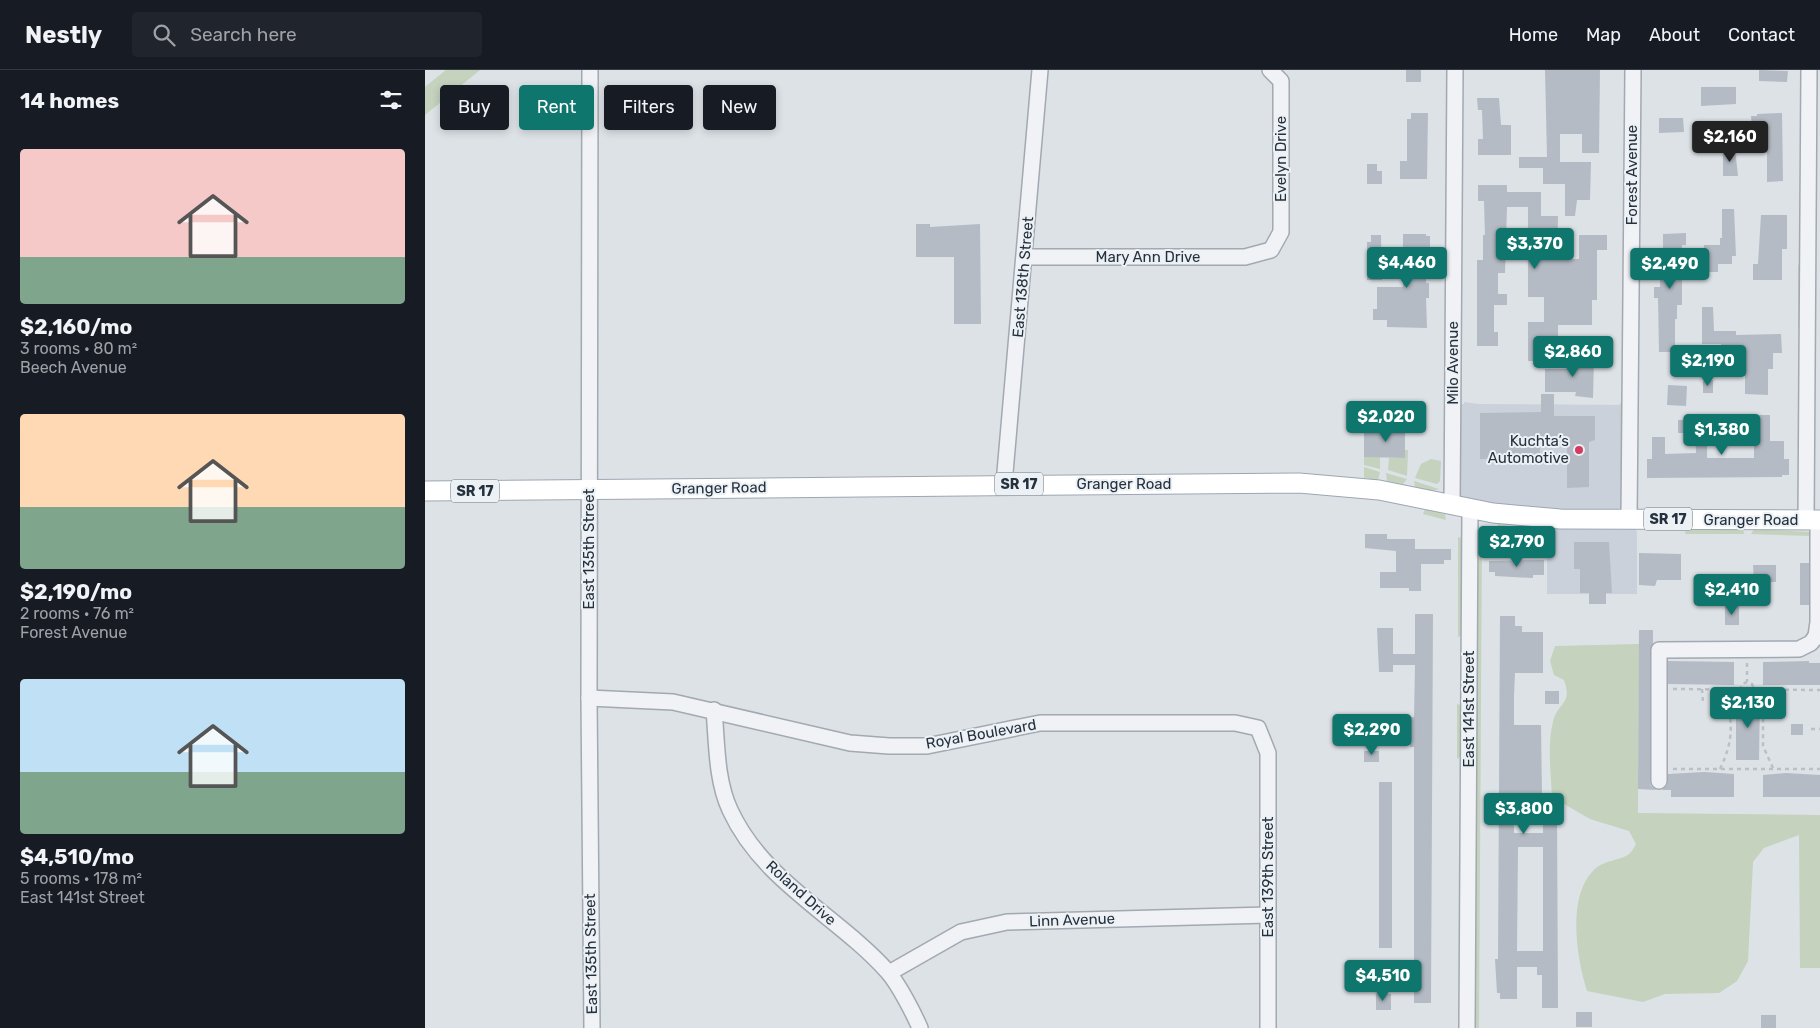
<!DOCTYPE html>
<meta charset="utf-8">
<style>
body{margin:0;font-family:Rubik,sans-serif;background:#20242c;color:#f1f3f6;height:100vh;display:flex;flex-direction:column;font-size:19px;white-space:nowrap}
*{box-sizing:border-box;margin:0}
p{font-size:16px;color:#9ea1a6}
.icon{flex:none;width:28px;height:28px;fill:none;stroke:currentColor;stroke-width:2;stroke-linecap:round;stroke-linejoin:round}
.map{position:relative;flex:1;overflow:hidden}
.side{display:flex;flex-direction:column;background:#171b24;width:425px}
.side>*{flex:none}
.banner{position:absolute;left:15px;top:15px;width:475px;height:45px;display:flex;gap:10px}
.price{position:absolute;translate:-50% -42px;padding:0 11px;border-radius:5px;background:#0f766e;color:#fff;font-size:16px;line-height:32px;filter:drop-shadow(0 1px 2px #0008)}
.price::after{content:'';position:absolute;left:50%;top:30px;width:15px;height:11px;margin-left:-8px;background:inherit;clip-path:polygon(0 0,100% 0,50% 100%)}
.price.current{background:#222;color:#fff}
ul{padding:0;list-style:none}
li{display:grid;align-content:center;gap:10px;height:265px;padding:0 20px}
li span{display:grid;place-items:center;height:155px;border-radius:5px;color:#555}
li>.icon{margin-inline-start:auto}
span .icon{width:90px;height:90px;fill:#fffc;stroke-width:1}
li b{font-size:21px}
h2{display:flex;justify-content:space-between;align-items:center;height:60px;padding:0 20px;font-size:21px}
.chip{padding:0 18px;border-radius:5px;background:#171b24;box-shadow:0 2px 8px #0003;font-size:18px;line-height:45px}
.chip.current{background:#0f766e;color:#fff}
header{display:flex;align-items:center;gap:30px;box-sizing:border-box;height:70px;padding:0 25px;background:#171b24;border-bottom:1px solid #363941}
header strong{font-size:24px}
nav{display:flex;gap:28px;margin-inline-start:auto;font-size:18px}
.search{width:350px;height:45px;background:#20242c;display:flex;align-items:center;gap:12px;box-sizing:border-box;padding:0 18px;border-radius:5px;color:#9ea1a6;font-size:19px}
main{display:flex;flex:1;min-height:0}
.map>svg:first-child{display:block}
.built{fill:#cbd1da}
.green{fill:#c4d2be}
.building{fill:#b4bbc4;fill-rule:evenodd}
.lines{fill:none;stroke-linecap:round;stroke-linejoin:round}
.minor-casing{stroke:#a2a9b1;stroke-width:18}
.major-casing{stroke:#9ca7b4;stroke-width:21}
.path{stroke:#bbc0c6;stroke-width:2.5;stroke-dasharray:4 4;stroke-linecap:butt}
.minor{stroke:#f0f2f6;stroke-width:15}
.major{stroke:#fff;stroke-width:19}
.poi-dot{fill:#d33c5e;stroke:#ecf1f5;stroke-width:2}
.labels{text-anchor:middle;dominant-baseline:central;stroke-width:4;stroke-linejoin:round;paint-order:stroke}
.shield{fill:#ecf1f5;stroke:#616b75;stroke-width:1}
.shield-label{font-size:14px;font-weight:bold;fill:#26313e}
.street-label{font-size:15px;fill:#26313e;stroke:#ecf1f5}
.poi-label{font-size:15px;fill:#26313e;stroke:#ecf1f5;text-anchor:end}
</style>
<header>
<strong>Nestly</strong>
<div class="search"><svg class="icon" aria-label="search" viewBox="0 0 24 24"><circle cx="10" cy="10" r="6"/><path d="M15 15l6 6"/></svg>Search here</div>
<nav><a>Home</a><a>Map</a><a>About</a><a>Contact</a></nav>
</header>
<main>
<section class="side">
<h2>14 homes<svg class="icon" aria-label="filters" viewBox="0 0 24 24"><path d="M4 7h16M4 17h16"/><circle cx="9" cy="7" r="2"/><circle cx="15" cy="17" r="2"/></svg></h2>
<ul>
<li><span style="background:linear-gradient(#f6c9c9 70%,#7fa58c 0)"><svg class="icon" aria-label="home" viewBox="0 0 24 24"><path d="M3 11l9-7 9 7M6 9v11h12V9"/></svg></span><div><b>$2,160/mo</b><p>3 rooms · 80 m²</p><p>Beech Avenue</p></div></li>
<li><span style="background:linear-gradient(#ffd9b3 60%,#7fa58c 0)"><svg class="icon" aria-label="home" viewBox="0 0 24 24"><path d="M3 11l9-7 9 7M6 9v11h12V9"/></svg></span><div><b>$2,190/mo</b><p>2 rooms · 76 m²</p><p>Forest Avenue</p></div></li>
<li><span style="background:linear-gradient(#bfe0f5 60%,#7fa58c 0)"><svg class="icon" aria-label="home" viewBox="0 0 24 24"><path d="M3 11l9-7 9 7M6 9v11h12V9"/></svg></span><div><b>$4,510/mo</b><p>5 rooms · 178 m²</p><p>East 141st Street</p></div></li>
</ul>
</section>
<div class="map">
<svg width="1395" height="958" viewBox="0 0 1395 958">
<rect width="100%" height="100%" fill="#dde2e7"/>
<path class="built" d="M1039 332 1053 334 1205 335 1212 467V524H1122V448L1027 436 1028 334H1039Z"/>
<g class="green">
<path d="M21 0H55L0 45V17Z"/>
<path d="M1391 0H1393L1391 65 1390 62Z"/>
<path d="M1373 194 1376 199 1375 259 1373 258Z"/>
<path d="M1020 243 1022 245 1021 381 1019 382Z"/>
<path d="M1195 333 1198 335 1197 404 1195 406Z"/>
<path d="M980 380H983L982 406 963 400 964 388H979Z"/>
<path d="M939 387H955V399L939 395Z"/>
<path d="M1006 389 1016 391 1015 411 1012 414 990 408 996 394Z"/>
<path d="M939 397 955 402 953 410 939 408Z"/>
<path d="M961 403 982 409 978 414 962 411Z"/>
<path d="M989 411 1014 419 1006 421 990 417Z"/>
<path d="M1000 439 1020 444 1021 450 998 444Z"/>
<path d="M1073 454 1091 457 1092 464 1069 462Z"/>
<path d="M1261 459H1318L1319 464H1260Z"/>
<path d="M1329 459 1384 462 1387 466 1326 464Z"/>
<path d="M1053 463H1057L1054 958H1049Z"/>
<path d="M1033 467 1038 468 1037 565 1033 567Z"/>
<path d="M1214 574 1213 743 1395 745V898H1375L1374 765 1339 778 1328 792 1323 891 1312 911 1294 923 1240 924 1218 932 1162 921C1152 890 1142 829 1167 802 1178 789 1193 792 1204 784 1207 782 1209 777 1211 774L1204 761 1165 749 1127 727C1126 703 1122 675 1128 652 1133 631 1148 635 1139 610L1129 605 1125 591 1130 576Z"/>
<path d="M1032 634 1037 636 1036 686 1032 689Z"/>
</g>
<g class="building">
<rect x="981" y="0" width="15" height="12"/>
<path d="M1120 0H1175L1174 83H1157V64H1135V92H1166L1165 130H1152L1150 146H1140V114H1118V98H1094V87H1122Z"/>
<path d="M1334 0 1363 1 1362 12 1334 11Z"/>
<path d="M1276 17H1311V34L1276 36Z"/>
<path d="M1052 28H1074L1076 55H1086V85H1053V69H1058L1057 40H1053Z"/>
<path d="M986 43H1003L1002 109H975V91H982V49H986Z"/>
<path d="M1357 43 1358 111 1342 112V83H1333L1332 58H1327L1326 46H1332V44Z"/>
<path d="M1234 48H1258L1259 62 1234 63Z"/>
<path d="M1269 63H1280L1281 78H1269Z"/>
<path d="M1298 79H1310L1313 106H1298Z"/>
<path d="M942 94H952V101H957V114H942Z"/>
<path d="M1053 115H1082V122H1116V146H1133L1132 189H1154V165H1182V180H1172V230H1167V255H1133V272H1115L1116 291H1103V252H1119V227H1103V137H1082L1080 203H1073V224H1082V235H1069V262H1073V276H1052V190H1058V165H1060L1059 131H1053Z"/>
<path d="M1297 139H1309L1311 186H1307V194H1293V202H1280L1279 175H1295V168H1297Z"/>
<path d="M1336 145H1362V179H1357V210H1328V194H1333Z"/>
<path d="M491 154H505V157L555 154 556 254H529V187H491Z"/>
<path d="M1261 163V175H1257V235H1252V249H1250V282H1234L1233 228H1229V217H1235V193H1238V164Z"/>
<path d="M978 164H1001V166H1005V177H1001V213H1004V228H1001L1002 258 962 257V250H948V239H952V217H978Z"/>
<path d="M946 165H956L957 210H942V172H946Z"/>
<path d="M1277 237H1288L1289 261H1311V265L1356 264 1357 283H1348V299H1343V325L1320 324V306H1297L1296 274H1277Z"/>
<path d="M1148 286H1169L1168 328 1150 326 1151 322H1120V299H1148Z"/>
<path d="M1288 310V323H1278V311Z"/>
<path d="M1243 315 1262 316 1261 336 1242 335Z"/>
<path d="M1116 324H1129V346H1170V370L1164 372V417L1142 418V370H1115V388L1055 389V343L1116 342Z"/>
<path d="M1316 345H1345V371H1359V389H1364V405H1357V407L1222 408V389H1227V367H1240V384L1271 383 1270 353H1292V366H1282V388H1329V356H1316Z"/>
<rect x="1253" y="350" width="15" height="13"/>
<path d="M964 356H980V388L939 387V362H964Z"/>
<path d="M940 464H962V469H990V479H1026V490H1019V494H996V521H984V518H955V502H971V481L940 478Z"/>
<path d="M1149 472H1184L1187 523H1181V534H1164V523H1155V499H1149Z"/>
<path d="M1214 483 1256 484V510H1232L1230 516 1214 515Z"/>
<path d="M1119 490V505H1108V508L1070 506V502H1064V491Z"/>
<rect x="1375" y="493" width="9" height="42"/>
<path d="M1328 495H1351V512H1329Z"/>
<rect x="1300" y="536" width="14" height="19"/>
<path d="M990 544H1008L1006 933H989V677H985V663H982V647H989L990 595H968V602H954L952 558H968V584H990Z"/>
<path d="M1075 546H1090V556H1097V562H1118V603H1090L1089 625V655H1116L1117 725H1089V763H1118V744H1132L1133 938H1117V905H1112V897H1092V929H1075V923H1072L1070 889H1073ZM1093 777H1118V881H1092Z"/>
<path d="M1214 560H1228V574L1225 580V711L1226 716 1231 720 1213 719Z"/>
<path d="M1243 591 1309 592V615L1243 614Z"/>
<path d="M1384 591V593H1395V615H1338V592Z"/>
<rect x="1120" y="621" width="14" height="13"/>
<path d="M1311 627 1335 628 1334 690H1311Z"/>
<rect x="1366" y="654" width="12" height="11"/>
<rect x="939" y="681" width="15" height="11"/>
<path d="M1279 702 1309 704V727H1246V720H1237L1242 715 1243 704Z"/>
<path d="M1361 703 1395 705V727H1338V705Z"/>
<rect x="954" y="712" width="13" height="166"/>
<rect x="951" y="924" width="15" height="16"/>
<rect x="1151" y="942" width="16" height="15"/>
<rect x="1336" y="945" width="15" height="13"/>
</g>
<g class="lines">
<defs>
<g id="minor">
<path d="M165 0 164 628 167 958"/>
<path d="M600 187H820L846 180 856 162V11L845 0"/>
<path d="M579 414 615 0"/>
<path d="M1027 436 1030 0"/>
<path d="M1204 449 1208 0"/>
<path d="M1381 450 1384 0"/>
<path d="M1393 450V552L1391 566 1395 567"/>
<path d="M164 628 248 632 425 673 464 676H502L615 653H810L833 658 843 683V958"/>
<path d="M289 640C292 673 291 710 305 740 338 812 413 846 463 902 474 915 488 942 495 958"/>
<path d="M1234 711V580L1374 579 1386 573 1391 566"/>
<path d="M464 903 536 862 582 852 843 845"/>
<path d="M1042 958 1045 440"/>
</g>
<path id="major" d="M0 421 874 413 954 420 1068 443 1135 449 1395 450"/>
</defs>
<use href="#minor" class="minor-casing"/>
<use href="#major" class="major-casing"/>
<g class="path">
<path d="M1322 593V612"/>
<path d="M1248 619 1395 620"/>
<path d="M1277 619 1278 632"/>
<path d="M1315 620 1317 614 1322 612 1327 614 1329 619"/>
<path d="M1386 659H1395"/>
<path d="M1348 698 1338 676V641L1349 620"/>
<path d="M1248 699H1395"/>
<path d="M1295 699C1309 670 1309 649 1297 619"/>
</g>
<use href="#minor" class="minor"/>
<use href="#major" class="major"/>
</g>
<circle class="poi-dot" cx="1154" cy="380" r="5"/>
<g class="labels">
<g class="shield">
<rect x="570" y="402.5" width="48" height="23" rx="4"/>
<rect x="26" y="409.5" width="48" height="23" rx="4"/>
<rect x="1219" y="437.5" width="48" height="23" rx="4"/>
</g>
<g class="shield-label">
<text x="594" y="414">SR 17</text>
<text x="50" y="421">SR 17</text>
<text x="1243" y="449">SR 17</text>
</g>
<g class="street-label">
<text transform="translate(856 89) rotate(-90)">Evelyn Drive</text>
<text transform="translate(1207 105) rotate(-90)">Forest Avenue</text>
<text x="723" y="187">Mary Ann Drive</text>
<text transform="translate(598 207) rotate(-85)">East 138th Street</text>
<text transform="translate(1028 293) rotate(-90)">Milo Avenue</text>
<text x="699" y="414">Granger Road</text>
<text transform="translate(294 418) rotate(-1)">Granger Road</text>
<text x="1326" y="450">Granger Road</text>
<text transform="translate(164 479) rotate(-90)">East 135th Street</text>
<text transform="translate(1044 639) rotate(-90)">East 141st Street</text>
<text transform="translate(556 664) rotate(-10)">Royal Boulevard</text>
<text transform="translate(843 807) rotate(-90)">East 139th Street</text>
<text transform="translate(376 823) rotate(42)">Roland Drive</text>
<text transform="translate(647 850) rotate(-2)">Linn Avenue</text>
<text transform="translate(166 884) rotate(-91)">East 135th Street</text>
</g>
<g class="poi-label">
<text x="1144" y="371">Kuchta’s<tspan x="1144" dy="17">Automotive</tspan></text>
</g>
</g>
</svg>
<b class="price current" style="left:1305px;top:93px">$2,160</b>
<b class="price" style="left:1110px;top:200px">$3,370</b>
<b class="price" style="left:982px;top:219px">$4,460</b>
<b class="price" style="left:1245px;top:220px">$2,490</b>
<b class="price" style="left:1148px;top:308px">$2,860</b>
<b class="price" style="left:1283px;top:317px">$2,190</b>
<b class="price" style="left:961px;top:373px">$2,020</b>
<b class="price" style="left:1297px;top:386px">$1,380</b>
<b class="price" style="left:1092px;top:498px">$2,790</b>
<b class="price" style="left:1307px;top:546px">$2,410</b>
<b class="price" style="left:1323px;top:659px">$2,130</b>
<b class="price" style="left:947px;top:686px">$2,290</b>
<b class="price" style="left:1099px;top:765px">$3,800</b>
<b class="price" style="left:958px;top:932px">$4,510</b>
<div class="banner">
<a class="chip">Buy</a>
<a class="chip current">Rent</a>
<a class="chip">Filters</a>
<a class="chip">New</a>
</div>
</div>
</main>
